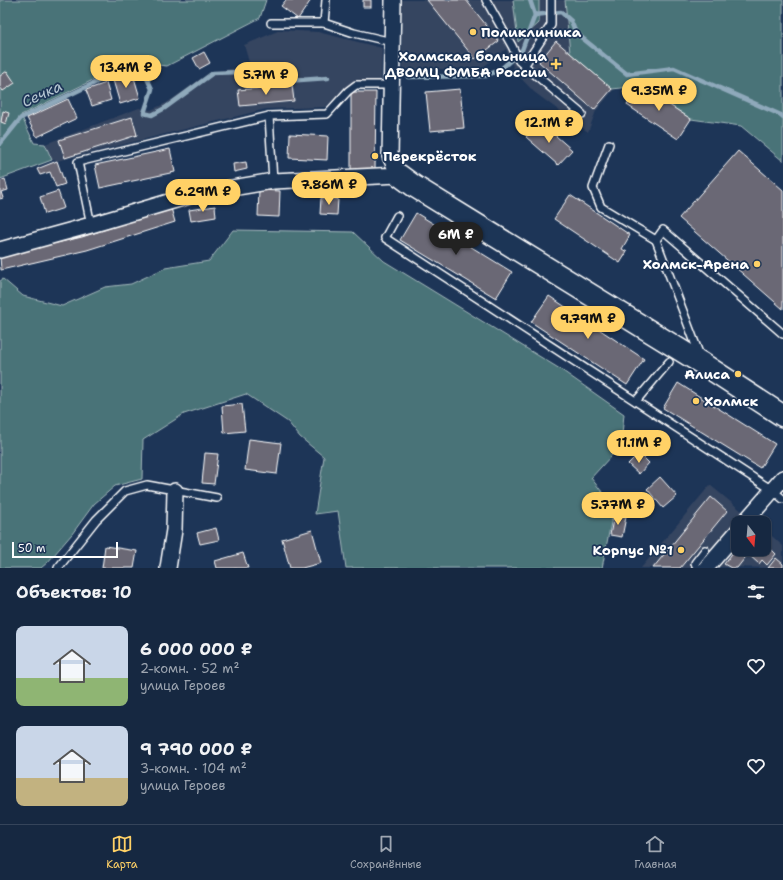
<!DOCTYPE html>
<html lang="ru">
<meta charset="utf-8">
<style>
body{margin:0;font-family:"Shantell Sans",sans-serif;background:#23344c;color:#f1f3f6;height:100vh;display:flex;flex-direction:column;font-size:15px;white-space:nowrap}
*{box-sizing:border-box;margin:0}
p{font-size:13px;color:#9ea6b1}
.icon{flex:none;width:22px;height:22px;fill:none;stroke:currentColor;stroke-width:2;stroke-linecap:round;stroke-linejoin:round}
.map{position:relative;height:568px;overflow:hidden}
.sheet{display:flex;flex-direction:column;background:#162841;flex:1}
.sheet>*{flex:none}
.needle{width:26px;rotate:164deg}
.fabs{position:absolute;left:731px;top:516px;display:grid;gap:8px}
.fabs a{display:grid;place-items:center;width:40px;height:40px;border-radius:8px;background:#162841;box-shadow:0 1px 3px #0004,0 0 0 1px #35445a;font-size:20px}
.scale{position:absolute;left:12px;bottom:10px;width:106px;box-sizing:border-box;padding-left:4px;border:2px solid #fff;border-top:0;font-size:11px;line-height:14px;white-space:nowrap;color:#fff;-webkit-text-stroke:3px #1d3557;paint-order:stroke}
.price{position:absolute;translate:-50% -34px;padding:0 9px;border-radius:14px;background:#ffd166;color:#111;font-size:13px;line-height:26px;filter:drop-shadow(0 1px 2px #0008)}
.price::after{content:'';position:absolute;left:50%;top:24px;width:12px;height:9px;margin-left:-6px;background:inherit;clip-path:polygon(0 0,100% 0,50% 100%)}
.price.selected{background:#222;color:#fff}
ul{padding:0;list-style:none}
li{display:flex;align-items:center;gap:12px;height:100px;padding:0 16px}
li span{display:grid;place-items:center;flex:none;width:112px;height:80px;border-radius:8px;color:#555}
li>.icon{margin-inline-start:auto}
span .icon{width:48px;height:48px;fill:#fffc;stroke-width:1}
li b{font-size:17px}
h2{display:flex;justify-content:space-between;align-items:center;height:48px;padding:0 16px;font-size:17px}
.tab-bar{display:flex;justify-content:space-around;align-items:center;height:56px;border-top:1px solid #35445a;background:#162841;font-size:11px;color:#9ea6b1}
.tab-bar a{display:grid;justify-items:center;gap:2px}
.tab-bar .selected{color:#ffd166}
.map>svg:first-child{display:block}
.built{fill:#344460}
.green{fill:#4a7378;stroke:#a4b9bc}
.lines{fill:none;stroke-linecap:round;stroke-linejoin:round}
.stream{stroke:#8fa9bb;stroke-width:4.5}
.building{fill:#6a6774;stroke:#fff}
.lane-casing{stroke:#fff;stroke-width:10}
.street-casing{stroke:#fff;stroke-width:18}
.secondary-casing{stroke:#fff;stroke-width:24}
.lane{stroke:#1d3557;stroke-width:7}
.street{stroke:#1d3557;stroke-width:15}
.secondary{stroke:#1d3557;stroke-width:21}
.poi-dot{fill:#ffd166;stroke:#1d3557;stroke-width:1.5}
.labels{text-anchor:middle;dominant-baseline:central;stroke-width:3.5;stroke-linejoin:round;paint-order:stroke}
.poi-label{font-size:14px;font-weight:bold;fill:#fff;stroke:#1d3557;text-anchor:end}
.water-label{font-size:15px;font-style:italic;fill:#b5c5d1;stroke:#1d3557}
</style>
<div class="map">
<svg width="783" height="568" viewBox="0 0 783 568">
<rect width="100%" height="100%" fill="#1d3557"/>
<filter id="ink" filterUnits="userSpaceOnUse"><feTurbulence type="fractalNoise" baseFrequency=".025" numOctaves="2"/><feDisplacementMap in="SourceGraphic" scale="8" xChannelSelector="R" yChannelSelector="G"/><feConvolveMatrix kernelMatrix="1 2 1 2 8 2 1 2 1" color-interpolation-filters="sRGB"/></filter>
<g filter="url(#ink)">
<g class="built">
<path d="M402 0H571L621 81 596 111 588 132 534 92 515 72 506 49 482 68 402 70Z"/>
<path d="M280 30 318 32 382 48 381 83 355 82 325 107 266 109 57 161 52 160 45 144 139 108 151 110 168 102 210 72 250 66 244 45Z"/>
<path d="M710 485 743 512 698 568H641Z"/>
<path d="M764 529 783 546V568L718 567 738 542V549H764Z"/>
</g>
<g class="green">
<path d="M0 0H266L260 18 167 66 130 62 21 115 34 143 45 144 52 160 0 179Z"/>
<path d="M513 0H539V23L518 42Z"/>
<path d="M565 0H783V161L741 126 691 119 640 86 612 89 570 53Z"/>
<path d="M233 230 353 232 384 261 560 369 624 414 621 445 591 478 614 507 602 568H346L338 511 315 514 324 457 300 437 288 422 246 394 184 414 143 440 142 479 115 486 94 504 72 534 48 562 41 568H0V281L3 279 23 296 62 306 105 287 131 284 165 268 209 261Z"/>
</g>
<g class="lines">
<g class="stream">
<path d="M530 0 535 15"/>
<path d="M535 15 561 12 571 21 576 33 627 74 674 68 781 115 783 117"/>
<path d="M408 77 486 76 501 69 522 50 535 15"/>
<path d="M0 144 21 118 132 65 144 72 152 89 144 113 152 115 165 108 213 73 270 71 286 81 328 78"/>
</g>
</g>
<g class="building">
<path d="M286 0H311L298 19 281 6Z"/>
<rect x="363" y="0" width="8" height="7"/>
<path d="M427 0H466L499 41 475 59Z"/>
<path d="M556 41 612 89 594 110 539 62Z"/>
<path d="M204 52 210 63 199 69 193 58Z"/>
<path d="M7 71 15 83 3 91 0 87V76Z"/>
<path d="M133 74 140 98 120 104 113 80Z"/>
<path d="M106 83 111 100 92 106 86 90Z"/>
<path d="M292 85 294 101 240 106 238 90Z"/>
<path d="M640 86 691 119 678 139 627 105Z"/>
<path d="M460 89 464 128 430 131 426 92Z"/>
<path d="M351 92H376L375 170H351Z"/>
<path d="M68 99 77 118 37 137 27 118Z"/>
<path d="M3 111 9 113 6 124 1 122Z"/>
<path d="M132 117 137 135 65 158 59 140Z"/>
<path d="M540 122 572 150 558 165 526 137Z"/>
<path d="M290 134 328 136 327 160 289 158Z"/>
<path d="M170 149 175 172 100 188 95 165Z"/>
<path d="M738 151 783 190V309L679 218Z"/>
<path d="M57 161 65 184 56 187 50 172 40 175 37 169Z"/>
<path d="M246 162 247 169 234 172 233 164Z"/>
<path d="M5 179 8 190 1 192 3 198 0 199V181Z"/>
<path d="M259 190 280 191 279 217 258 216Z"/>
<path d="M58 191 64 208 45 214 40 197Z"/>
<path d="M570 195 630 235 622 249 627 252 620 263 554 219Z"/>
<path d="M321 198 338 199 337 215 320 214Z"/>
<path d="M215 206 216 217 191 221 189 210Z"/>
<path d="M171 208 175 222 87 250 1 270 0 256 82 237Z"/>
<path d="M416 213 512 272 496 298 400 240Z"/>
<path d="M549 296 644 359 627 385 531 322Z"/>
<path d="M678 383 775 444 760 468 663 408Z"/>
<path d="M242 404 245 431 224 433 222 406Z"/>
<path d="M249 439 281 443 277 474 245 470Z"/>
<path d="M205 453 218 454 214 484 202 483Z"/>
<path d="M639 453 649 463 639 474 628 464Z"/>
<path d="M660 477 677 496 663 508 647 489Z"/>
<path d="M711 497 727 511 680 568H653Z"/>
<path d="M614 515 626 517 622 537 610 535Z"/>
<path d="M216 528 219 540 200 544 197 533Z"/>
<path d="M312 530 321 563 302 568H290L282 539Z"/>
<path d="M764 542 776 554 767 565 762 560 759 564 748 554 737 568H731L724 564 738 546V549H764Z"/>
<path d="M105 546 137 551 134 568H102Z"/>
<path d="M243 553 248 568H217L215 561Z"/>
<path d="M776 558 783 564V567L782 568H768Z"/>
</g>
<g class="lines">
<defs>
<g id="lane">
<path d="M486 0 512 46 519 61 582 114"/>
<path d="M271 23H324L354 33 392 42"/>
<path d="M324 23 326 0"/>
<path d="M524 66 551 25V0"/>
<path d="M269 116 273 181"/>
<path d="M609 144 593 188 601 207 656 240"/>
<path d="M397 216 385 238 772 490 783 499"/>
<path d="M91 225 78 162 269 116 327 114 348 91 356 85H391"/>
<path d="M656 240 663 230 783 334"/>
<path d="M656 240 700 356"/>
<path d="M636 401 669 362"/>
<path d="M58 568 96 520 125 491 147 485 217 498"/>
<path d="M697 568 695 563 705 550"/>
</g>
<g id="street">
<path d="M0 250 91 225 196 194 273 181 399 175 390 156 393 0"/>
<path d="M744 523 783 478"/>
<path d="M168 568 174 530 175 491"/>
<path d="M706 568 738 531"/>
</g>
<path id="secondary" d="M399 175 414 186 703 364 783 416"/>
</defs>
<use href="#lane" class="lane-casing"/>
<use href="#street" class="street-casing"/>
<use href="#secondary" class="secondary-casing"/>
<use href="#lane" class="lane"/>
<use href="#street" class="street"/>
<use href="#secondary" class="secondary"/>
</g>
</g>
<g class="poi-dot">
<circle cx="473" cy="32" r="4"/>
<path d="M554 58h4v4h4v4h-4v4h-4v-4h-4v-4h4z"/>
<circle cx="375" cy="156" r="4"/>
<circle cx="757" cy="264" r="4"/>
<circle cx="738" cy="374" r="4"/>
<circle cx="696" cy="401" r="4"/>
<circle cx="681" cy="550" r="4"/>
</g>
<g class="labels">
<g class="poi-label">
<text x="481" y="32" text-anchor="start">Поликлиника</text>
<text x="547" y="56">Холмская больница<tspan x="547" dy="16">ДВОМЦ ФМБА России</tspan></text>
<text x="383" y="156" text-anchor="start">Перекрёсток</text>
<text x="749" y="264">Холмск-Арена</text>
<text x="730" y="374">Алиса</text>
<text x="704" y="401" text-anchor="start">Холмск</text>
<text x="673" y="550">Корпус №1</text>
</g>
<g class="water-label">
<text transform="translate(42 94) rotate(-25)">Сечка</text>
</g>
</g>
</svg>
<div class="fabs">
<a><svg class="needle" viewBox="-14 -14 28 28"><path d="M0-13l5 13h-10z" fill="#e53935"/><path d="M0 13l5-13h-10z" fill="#9ea6b1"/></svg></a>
</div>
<div class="scale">50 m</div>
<b class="price" style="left:126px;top:89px">13.4M ₽</b>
<b class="price" style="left:266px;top:96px">5.7M ₽</b>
<b class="price" style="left:659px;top:112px">9.35M ₽</b>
<b class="price" style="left:549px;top:144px">12.1M ₽</b>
<b class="price" style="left:329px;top:206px">7.86M ₽</b>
<b class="price" style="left:203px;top:213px">6.29M ₽</b>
<b class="price selected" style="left:456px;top:256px">6M ₽</b>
<b class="price" style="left:588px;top:340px">9.79M ₽</b>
<b class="price" style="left:639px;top:464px">11.1M ₽</b>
<b class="price" style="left:618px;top:526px">5.77M ₽</b>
</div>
<section class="sheet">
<h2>Объектов: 10<svg class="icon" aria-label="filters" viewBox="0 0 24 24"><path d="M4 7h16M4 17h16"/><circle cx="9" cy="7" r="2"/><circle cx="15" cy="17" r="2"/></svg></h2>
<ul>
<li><span style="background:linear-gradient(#c9d6e8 65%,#8fb573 0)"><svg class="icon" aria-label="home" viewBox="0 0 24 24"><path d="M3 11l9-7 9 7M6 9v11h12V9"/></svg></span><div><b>6 000 000 ₽</b><p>2-комн. · 52 m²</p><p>улица Героев</p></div><svg class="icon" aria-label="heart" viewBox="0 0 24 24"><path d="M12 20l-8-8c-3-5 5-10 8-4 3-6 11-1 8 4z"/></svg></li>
<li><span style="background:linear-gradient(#c9d6e8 65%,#c2b280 0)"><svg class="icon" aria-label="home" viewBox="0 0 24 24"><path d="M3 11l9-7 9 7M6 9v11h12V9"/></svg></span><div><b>9 790 000 ₽</b><p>3-комн. · 104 m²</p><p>улица Героев</p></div><svg class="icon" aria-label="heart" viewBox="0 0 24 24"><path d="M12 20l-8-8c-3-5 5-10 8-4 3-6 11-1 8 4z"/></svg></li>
</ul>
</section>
<nav class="tab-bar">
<a class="selected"><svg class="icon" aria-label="map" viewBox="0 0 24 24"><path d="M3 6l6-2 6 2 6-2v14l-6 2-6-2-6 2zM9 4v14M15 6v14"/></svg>Карта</a>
<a><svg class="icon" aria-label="saved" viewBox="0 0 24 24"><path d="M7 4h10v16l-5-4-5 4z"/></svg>Сохранённые</a>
<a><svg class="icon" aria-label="home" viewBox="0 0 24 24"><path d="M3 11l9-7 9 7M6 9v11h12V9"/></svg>Главная</a>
</nav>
